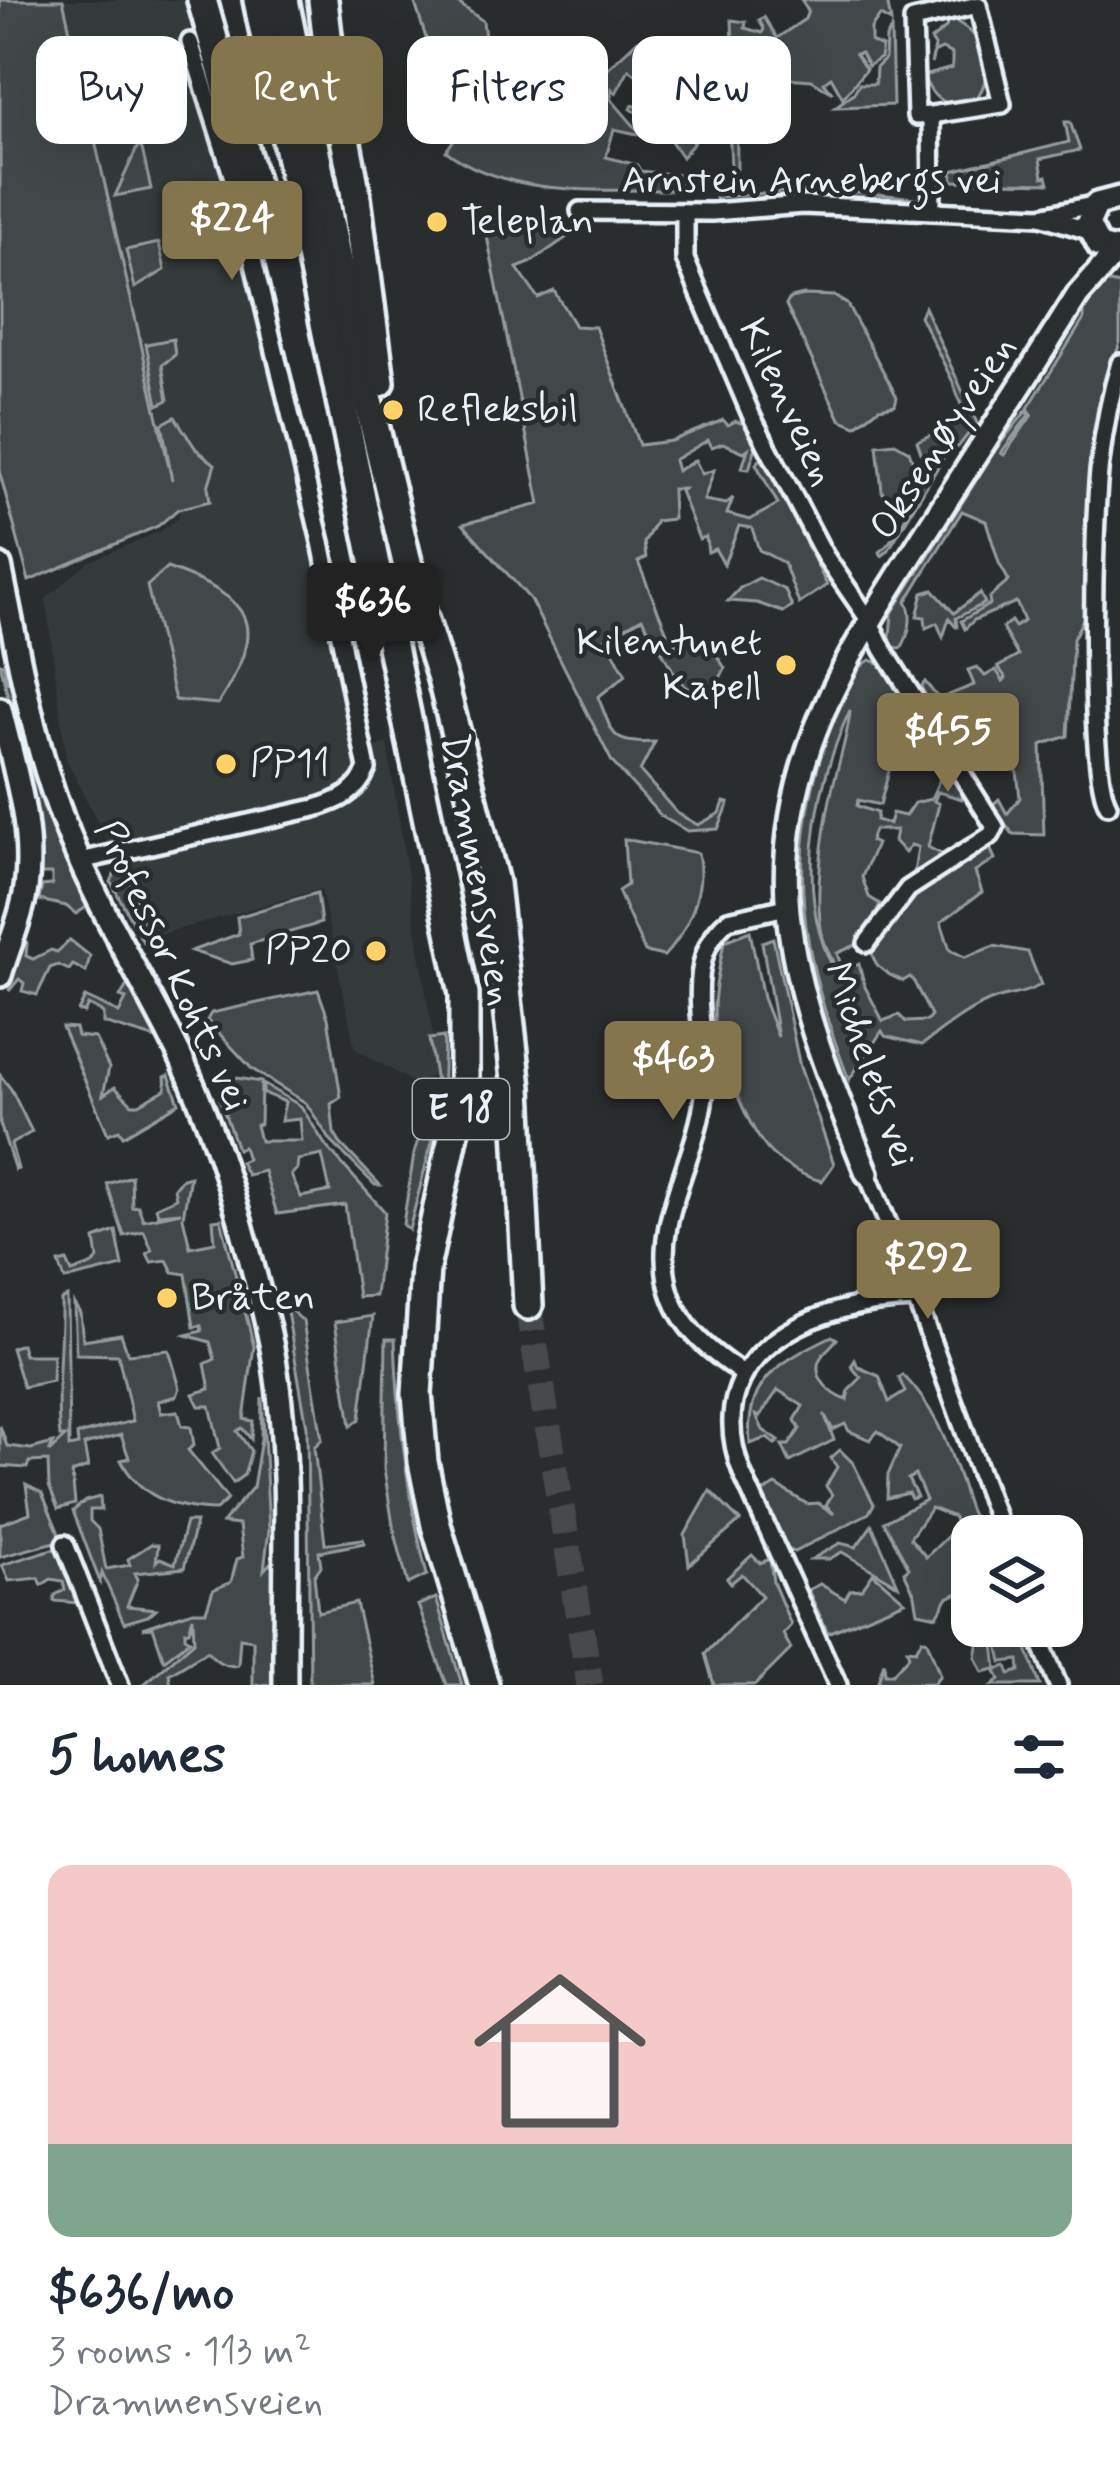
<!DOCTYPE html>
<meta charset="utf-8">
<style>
body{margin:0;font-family:Mynerve,sans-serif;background:#f6f6f7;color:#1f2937;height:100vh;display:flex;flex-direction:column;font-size:45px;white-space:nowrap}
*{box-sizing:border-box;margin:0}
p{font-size:39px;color:#747a83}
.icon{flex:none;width:66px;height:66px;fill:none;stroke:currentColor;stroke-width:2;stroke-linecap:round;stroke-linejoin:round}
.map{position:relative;height:1685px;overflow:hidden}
.sheet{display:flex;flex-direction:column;background:#fff;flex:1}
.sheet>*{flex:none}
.top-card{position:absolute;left:36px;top:36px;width:1050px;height:108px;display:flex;gap:24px}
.fabs{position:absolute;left:951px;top:1515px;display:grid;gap:24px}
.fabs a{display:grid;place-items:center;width:132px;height:132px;border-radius:24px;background:#fff;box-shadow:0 12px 48px #0002;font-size:60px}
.price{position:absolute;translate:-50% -102px;padding:0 27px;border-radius:12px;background:#84754c;color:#fff;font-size:39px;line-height:78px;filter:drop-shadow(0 3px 6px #0008)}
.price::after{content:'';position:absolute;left:50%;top:72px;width:36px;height:27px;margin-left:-18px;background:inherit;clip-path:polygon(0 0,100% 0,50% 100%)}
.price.on{background:#222;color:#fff}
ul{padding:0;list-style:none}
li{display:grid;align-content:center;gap:24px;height:636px;padding:0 48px}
li span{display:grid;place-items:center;height:372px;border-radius:24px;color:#555}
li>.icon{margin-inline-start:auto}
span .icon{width:216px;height:216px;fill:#fffc;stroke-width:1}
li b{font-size:51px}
h2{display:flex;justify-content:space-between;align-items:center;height:144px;padding:0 48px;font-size:51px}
.pill{padding:0 42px;border-radius:24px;background:#fff;box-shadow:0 12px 48px #0002;font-size:42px;line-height:108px}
.pill.on{background:#84754c;color:#fff}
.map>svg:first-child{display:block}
.built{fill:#363a3b}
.green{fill:#424648;stroke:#959ca0;stroke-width:3;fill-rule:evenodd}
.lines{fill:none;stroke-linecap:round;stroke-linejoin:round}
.highway-tunnel{stroke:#464a4c;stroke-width:27;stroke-dasharray:27 14;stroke-linecap:butt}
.street-casing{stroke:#e8f1f8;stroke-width:24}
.secondary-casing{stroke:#e8f1f8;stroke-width:30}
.highway-casing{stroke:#e8f1f8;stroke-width:36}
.street{stroke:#2a2d2e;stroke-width:15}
.secondary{stroke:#2a2d2e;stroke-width:21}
.highway{stroke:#2a2d2e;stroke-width:27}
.poi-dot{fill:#ffd166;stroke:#2a2d2e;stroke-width:4.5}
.labels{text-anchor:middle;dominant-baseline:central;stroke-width:9;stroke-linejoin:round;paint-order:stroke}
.shield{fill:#2a2d2e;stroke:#afb6bb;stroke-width:3}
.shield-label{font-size:36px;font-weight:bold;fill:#e8f1f8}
.street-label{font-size:39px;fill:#e8f1f8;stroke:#2a2d2e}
.poi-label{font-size:39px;fill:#e8f1f8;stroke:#2a2d2e;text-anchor:start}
</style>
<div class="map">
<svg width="1120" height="1685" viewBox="0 0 1120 1685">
<rect width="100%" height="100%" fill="#2a2d2e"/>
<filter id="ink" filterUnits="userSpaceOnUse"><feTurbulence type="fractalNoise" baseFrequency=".00833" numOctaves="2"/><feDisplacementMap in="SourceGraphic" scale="24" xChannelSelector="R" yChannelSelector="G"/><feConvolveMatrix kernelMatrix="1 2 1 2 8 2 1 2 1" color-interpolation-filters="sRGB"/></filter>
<g filter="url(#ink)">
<path class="built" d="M64 0H190L371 748 387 744 439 1075 413 1083 355 1048 321 889 155 936 66 759 46 599 88 562 159 532 180 517Z"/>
<g class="green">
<path d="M0 0H63L172 480 162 424 175 417 196 449 215 464 208 487 210 501 178 509 158 526 29 581 0 474Z"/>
<path d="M414 0H454L483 21 495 118 552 120 638 40 688 45 695 141 682 157 662 128 631 109 633 105 642 109 660 92 629 69 616 93 612 89 611 99 642 135 614 129 606 157 637 165 640 171 682 175V190C605 189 510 199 446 151L470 117 474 73 432 57Z"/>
<path d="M801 0H887L891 22 880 16 871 28V42L882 47 880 58 868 66 861 53 855 54 866 69 843 98 831 77 824 82 833 93 812 80 786 78 785 64 736 62 737 169H731L726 45 733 46 732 20 746 22 745 28 762 33 764 29 759 20 764 17 777 38 805 19 808 11Z"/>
<path d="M948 19C986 28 1001 82 968 106 943 105 933 100 923 76L952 68V54L942 49 934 53 931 64 935 46 931 40 946 28Z"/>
<path d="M891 29 893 105 835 107 854 93 859 84H875L876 68 885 59 886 38Z"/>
<path d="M1065 122H1070L1080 150 1040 159 1043 177 1047 176 1049 183 953 181 952 171 1069 142Z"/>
<path d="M138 146 142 149 151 189 115 196Z"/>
<path d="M782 192H859L924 199 918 204 793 199 717 205 715 197Z"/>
<path d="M484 221 577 230 530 263 517 268 538 298 554 291 575 326 595 327 639 445 671 441 723 420 728 425 736 421 746 425 756 447 749 469 742 468 748 449 744 452 723 443 712 447 708 440 674 460 677 471 695 460 702 474 714 470 704 500 726 504 733 498 727 514 750 520 778 504 756 464 763 457 827 585 799 604 784 563 759 550 752 528 739 526 724 564 715 549 708 552 706 537 699 539 680 491 683 489H672L673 519 656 521 644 543 646 558 638 562 668 635 665 650 688 637 696 643 706 639 725 668 713 692 695 696 678 679 642 618 606 638 626 675 598 697C614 735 610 745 655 742L640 771 677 813 698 825 720 813 724 802 729 803 718 829 687 831 661 816 612 762 530 599 463 524 540 504Z"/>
<path d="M159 243 165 270 135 288 126 250Z"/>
<path d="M1099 281 1120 285V342L1107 384 1089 608 1073 639 1068 736 1041 745 1044 835 1013 834 991 806 999 799 1007 814 1020 798 1016 762 987 759 970 774 921 687 925 682 939 699 974 685 968 670 977 667 985 676 996 670 1003 681 1006 678 998 667 1018 656 1002 628 1011 621 1015 627 1024 621 1016 602 974 620 965 629 961 621 990 604 989 598 1009 581 999 563 986 521 962 511 906 602C914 614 909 637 901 648L889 647 892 613 996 449 1026 411 1029 415 1001 453 1004 455 1032 415 1028 408 1084 319V308Z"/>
<path d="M804 295 834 296 847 304 897 397 895 405 879 408 856 426 840 419 786 305 790 298Z"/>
<path d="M924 307 977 423 958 447 948 442 942 460 888 551 882 556 880 552C895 540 923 490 924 471 925 460 920 451 917 441L966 419 953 382 920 316Z"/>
<path d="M173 339 175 355 162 365 168 400 158 405 146 344Z"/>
<path d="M895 443 909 451 915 468 894 515 882 491 877 445Z"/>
<path d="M167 568C255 599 268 625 218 704L175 700 147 586Z"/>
<path d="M759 578 785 590 792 607 783 612 757 603 728 601 740 588Z"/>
<path d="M933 590 954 613 980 593 985 603 956 618 957 627H956L949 619 943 637 937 623 926 628 925 617 917 616 923 593Z"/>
<path d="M870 660 882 664 923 720 921 725 936 748 927 749 912 743 913 738H898L895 746H889L894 752 880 805 858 800 857 806 877 813 876 820 889 824 892 813 905 816 914 803 931 799 947 762 965 790 962 799 938 792 934 801 939 804 928 847 943 855 914 873 918 847 911 845 905 853 894 841 896 830H874L870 841 876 844 862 877 869 897 880 904 863 942 837 953 843 971 859 964 865 987 883 1021 899 1015 906 1022 927 1021 931 1016 913 980 910 977 903 981C885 974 869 965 872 942L911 892 989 846 995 859 975 872 982 892 941 922 950 950 965 957 994 946 1028 952 1041 985C1020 996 1014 993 996 999 969 1008 945 1028 922 1045L885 1036 882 1031 849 1080C800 952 782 853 833 722 840 703 852 669 870 660ZM850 710C850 727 837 769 832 790 823 830 813 898 823 938 827 952 836 967 841 981 791 904 814 789 850 710Z"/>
<path d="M0 663 4 664 7 682H13L61 840 88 906 76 914 66 906 39 900 42 886 52 885V874H41L39 827Z"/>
<path d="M624 839 698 853C706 889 689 930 664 956L645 952 618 891 627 885Z"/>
<path d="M118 866H124L128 873 147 941 143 942 111 882Z"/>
<path d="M317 893 321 923 250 944 252 960 232 964 191 951 239 934 237 917Z"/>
<path d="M750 931 763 998 778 1037 762 942 773 938 800 1067 834 1164 822 1181C805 1177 785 1166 772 1154 750 1134 719 1056 715 1025 711 997 720 968 724 941Z"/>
<path d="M70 940 90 956 86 972 73 965 69 970 58 965 50 968 37 995 22 991 24 983 19 979 9 991 22 941 27 943 26 956 33 959 51 950 57 952Z"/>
<path d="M129 982 160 1040 103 1023V1013L88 1005 84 1013 78 1011 85 997 119 1013 126 999 120 997Z"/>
<path d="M318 990 328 1018 341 1097 331 1104 334 1133 340 1143 380 1185H375L331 1141 306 1103 252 1069 207 1020 211 1013Z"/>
<path d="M62 1027 75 1028 77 1036 95 1038 109 1068 103 1095 115 1087 132 1104H139L166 1089 165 1077 169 1075 179 1103 123 1136 119 1130 108 1134Z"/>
<path d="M444 1037 442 1103 409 1230 403 1224 414 1154 436 1082 429 1039Z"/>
<path d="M0 1075 11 1089 32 1132 11 1144 18 1169 15 1170 0 1124Z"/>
<path d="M231 1077 261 1082 260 1124 256 1125 260 1141H302L300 1119 281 1121 285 1102 263 1093V1084L301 1106 326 1146 385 1212 375 1296 358 1297 345 1205 277 1214 264 1171 247 1175 240 1162 247 1159 243 1147 237 1149 220 1100 237 1093ZM322 1155 330 1191 301 1197 291 1175 297 1169 298 1160Z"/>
<path d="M131 1176 132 1207 138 1206 143 1220 181 1212 158 1214 156 1207 176 1198 174 1188 182 1178 190 1176 183 1217 190 1247 215 1242 213 1220 221 1219 254 1346 244 1419 253 1421 251 1439 242 1428 237 1431 251 1451 244 1475 233 1483 212 1453 220 1448 210 1406H199L193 1394 210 1389 205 1364 215 1359 210 1342 186 1335 202 1331 201 1326 194 1327 186 1274 173 1272 167 1260 151 1262 147 1253 152 1250 144 1231 124 1236 107 1184Z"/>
<path d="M116 1231 123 1266 65 1280 59 1263 67 1261 72 1272 94 1264 98 1258 95 1239Z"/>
<path d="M67 1297 69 1447 78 1445 77 1435 133 1421 118 1355 76 1354 74 1304 80 1313 83 1340 121 1334 128 1354 169 1350 180 1388 177 1396 158 1401 161 1413 178 1411 182 1426 191 1427 194 1445 188 1450 228 1499 216 1510C176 1509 140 1498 121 1460L129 1458 121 1435 84 1445 88 1467 72 1473 75 1504 58 1509 49 1486 48 1461 29 1462 27 1468 0 1466V1426L7 1446 31 1449 53 1443 49 1452 65 1437H60C55 1391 62 1347 61 1300Z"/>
<path d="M286 1306 303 1321 322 1439 314 1447 325 1544 363 1539 364 1543 319 1552 321 1566 314 1576 318 1612 356 1603 375 1685H310L307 1427Z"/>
<path d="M373 1316 360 1419 351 1426 335 1322Z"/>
<path d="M832 1336 837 1339C830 1348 823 1352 819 1361 813 1379 832 1395 847 1400L849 1390 861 1378 851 1366 855 1360 858 1367 879 1376 889 1402 905 1392 899 1378 903 1375C933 1405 948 1443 961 1483 967 1503 969 1517 985 1533L986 1536H972V1585L963 1582 959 1593 947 1598 937 1616 918 1612 915 1595 904 1572 909 1568 884 1522 926 1500 915 1475 908 1479 917 1497 911 1499 908 1493 887 1498 888 1475 900 1448 878 1431 870 1440 849 1431 845 1424 833 1430 824 1414 834 1440 790 1462 782 1445H789L800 1429 795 1420 803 1406 778 1390 760 1416 756 1415 763 1430 779 1441 775 1444 767 1438 750 1444C744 1380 781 1361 832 1336ZM931 1508 954 1517 956 1528 926 1557 910 1538Z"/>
<path d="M386 1339H395C398 1420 407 1496 427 1575L408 1584 393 1525 384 1469Z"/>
<path d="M21 1344 24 1355H53L52 1381 23 1387 11 1348Z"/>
<path d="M262 1397 269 1530 264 1570 273 1560 274 1685H253V1640L240 1638 238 1665C224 1668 215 1660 207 1651L169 1674 171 1685H143L194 1641 193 1617 189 1631H185V1637L190 1640 164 1660 153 1627 142 1628 193 1611H206L213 1590 231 1582 237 1559 243 1557 239 1525 222 1523 253 1487 261 1439Z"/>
<path d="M840 1450 853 1463 874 1504 869 1513 794 1552 786 1548 762 1493 776 1485 807 1504 818 1503 834 1514 826 1505 832 1495 826 1486 837 1467 831 1458Z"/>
<path d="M26 1485 42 1493 58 1531 59 1541 0 1557V1524L30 1513Z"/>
<path d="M710 1491 740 1521 689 1565 685 1535Z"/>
<path d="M100 1497 101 1510H90V1521L98 1529 106 1569 130 1565 128 1559 151 1544 158 1545 156 1562 160 1558 175 1564 186 1522H196L184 1568 135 1573 138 1579 127 1606 156 1609 148 1616 124 1623 102 1573 100 1582 73 1511 85 1501Z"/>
<path d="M872 1525 898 1585 842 1552 829 1559H812L840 1543 856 1547Z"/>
<path d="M52 1549 61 1551 80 1603 54 1601 55 1595 65 1590 63 1581 51 1579 42 1585 39 1578 9 1581 2 1565Z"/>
<path d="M752 1555 760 1563 770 1559 773 1582 791 1625 783 1634 791 1649 755 1685H714L705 1654 762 1596 742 1574 731 1583 727 1578Z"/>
<path d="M873 1573 905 1601 828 1633 808 1590 820 1584 845 1599 850 1590 862 1589Z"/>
<path d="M436 1598 462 1685H447L418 1605Z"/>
<path d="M994 1626H1019L1040 1685H993L1000 1679 995 1669 983 1672 976 1657 979 1641 994 1644 997 1669 1007 1666 1010 1674 1020 1671 1019 1660 1002 1662Z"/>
<path d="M922 1639 927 1641 940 1675 934 1683 877 1685 884 1662 885 1674H892L909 1656 907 1649 916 1650Z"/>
</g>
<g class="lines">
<path class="highway-tunnel" d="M528 1305 590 1685"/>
<defs>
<g id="street">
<path d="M931 115 1002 104 978 5 913 20 916 116 931 115 932 211"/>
<path d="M580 211 712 212 803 205 1041 216"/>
<path d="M685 213V259L752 417 825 556 869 620 883 649 995 827 991 835 908 889 867 943"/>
<path d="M1089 231 1041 216 1097 204"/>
<path d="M1108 805C1087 769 1093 515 1100 463 1104 429 1110 396 1120 363"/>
<path d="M80 861 315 808C339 801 357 793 367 769L321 542 234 181 190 42"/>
<path d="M916 1299 1003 1536"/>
<path d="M743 1374C709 1351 678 1327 668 1285 653 1220 696 1160 704 1096 711 1041 677 962 728 920L787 907"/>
<path d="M65 1544 120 1685"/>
<path d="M1034 1626 1058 1685"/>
<path d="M838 1685 742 1473C696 1352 816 1301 916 1299L898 1274 891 1231 867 1173"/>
</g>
<g id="secondary">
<path d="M1120 198 1097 204 1088 224 1099 246 1120 251"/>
<path d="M0 566C19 657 34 751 70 838 98 905 135 968 168 1032 204 1100 229 1178 249 1253 258 1288 268 1323 274 1359 292 1466 284 1577 285 1685"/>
<path d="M0 709C14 768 36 833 25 894 20 921 8 948 0 975"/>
<path d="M867 1173C833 1087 797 1004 788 912 773 759 857 640 935 518 983 444 1031 370 1078 295L1117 251"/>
</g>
<g id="highway">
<path d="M202 0 264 219 309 247"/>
<path d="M258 0 464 994V1086L425 1268 417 1394 423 1462 436 1525 484 1685"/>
<path d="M284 0 350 325 412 583 442 679 494 883 517 1088 528 1305"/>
<path d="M323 0 330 61 355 190 380 382"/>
</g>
</defs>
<use href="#street" class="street-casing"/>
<use href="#secondary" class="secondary-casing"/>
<use href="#highway" class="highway-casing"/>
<use href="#street" class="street"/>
<use href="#secondary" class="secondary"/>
<use href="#highway" class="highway"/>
</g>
</g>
<g class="poi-dot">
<circle cx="437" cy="222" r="12"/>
<circle cx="393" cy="410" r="12"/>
<circle cx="786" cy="665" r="12"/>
<circle cx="226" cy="764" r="12"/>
<circle cx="376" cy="951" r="12"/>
<circle cx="167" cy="1298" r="12"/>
</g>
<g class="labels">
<rect class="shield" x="413" y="1079" width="96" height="60" rx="9"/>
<g class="shield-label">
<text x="461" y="1109">E 18</text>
</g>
<g class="street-label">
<text x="811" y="181">Arnstein Arnebergs vei</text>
<text transform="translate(786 403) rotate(65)">Kilenveien</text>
<text transform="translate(944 438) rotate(-57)">Oksenøyveien</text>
<text transform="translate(476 870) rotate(80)">Drammensveien</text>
<text transform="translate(171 966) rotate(65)">Professor Kohts vei</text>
<text transform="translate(869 1065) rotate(71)">Michelets vei</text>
</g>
<g class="poi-label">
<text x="461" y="222">Teleplan</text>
<text x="417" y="410">Refleksbil</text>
<text x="762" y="643" text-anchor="end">Kilentunet<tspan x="762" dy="45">Kapell</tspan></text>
<text x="250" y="764">PP11</text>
<text x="352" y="951" text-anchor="end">PP20</text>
<text x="191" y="1298">Bråten</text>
</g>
</g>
</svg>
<div class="fabs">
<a><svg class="icon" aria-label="layers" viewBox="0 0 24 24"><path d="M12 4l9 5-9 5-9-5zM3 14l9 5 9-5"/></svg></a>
</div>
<b class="price" style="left:232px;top:283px">$224</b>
<b class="price on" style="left:373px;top:665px">$636</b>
<b class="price" style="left:948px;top:795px">$455</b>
<b class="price" style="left:673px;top:1123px">$463</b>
<b class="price" style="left:928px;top:1322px">$292</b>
<div class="top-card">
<a class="pill">Buy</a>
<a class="pill on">Rent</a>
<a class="pill">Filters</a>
<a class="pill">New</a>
</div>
</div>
<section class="sheet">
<h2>5 homes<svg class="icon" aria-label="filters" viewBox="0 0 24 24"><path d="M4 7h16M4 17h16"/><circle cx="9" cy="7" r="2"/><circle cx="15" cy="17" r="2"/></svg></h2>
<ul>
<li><span style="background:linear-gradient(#f6c9c9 75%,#7fa58c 0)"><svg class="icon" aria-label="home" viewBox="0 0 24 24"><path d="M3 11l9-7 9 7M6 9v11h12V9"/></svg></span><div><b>$636/mo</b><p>3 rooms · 113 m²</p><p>Drammensveien</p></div></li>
</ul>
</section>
